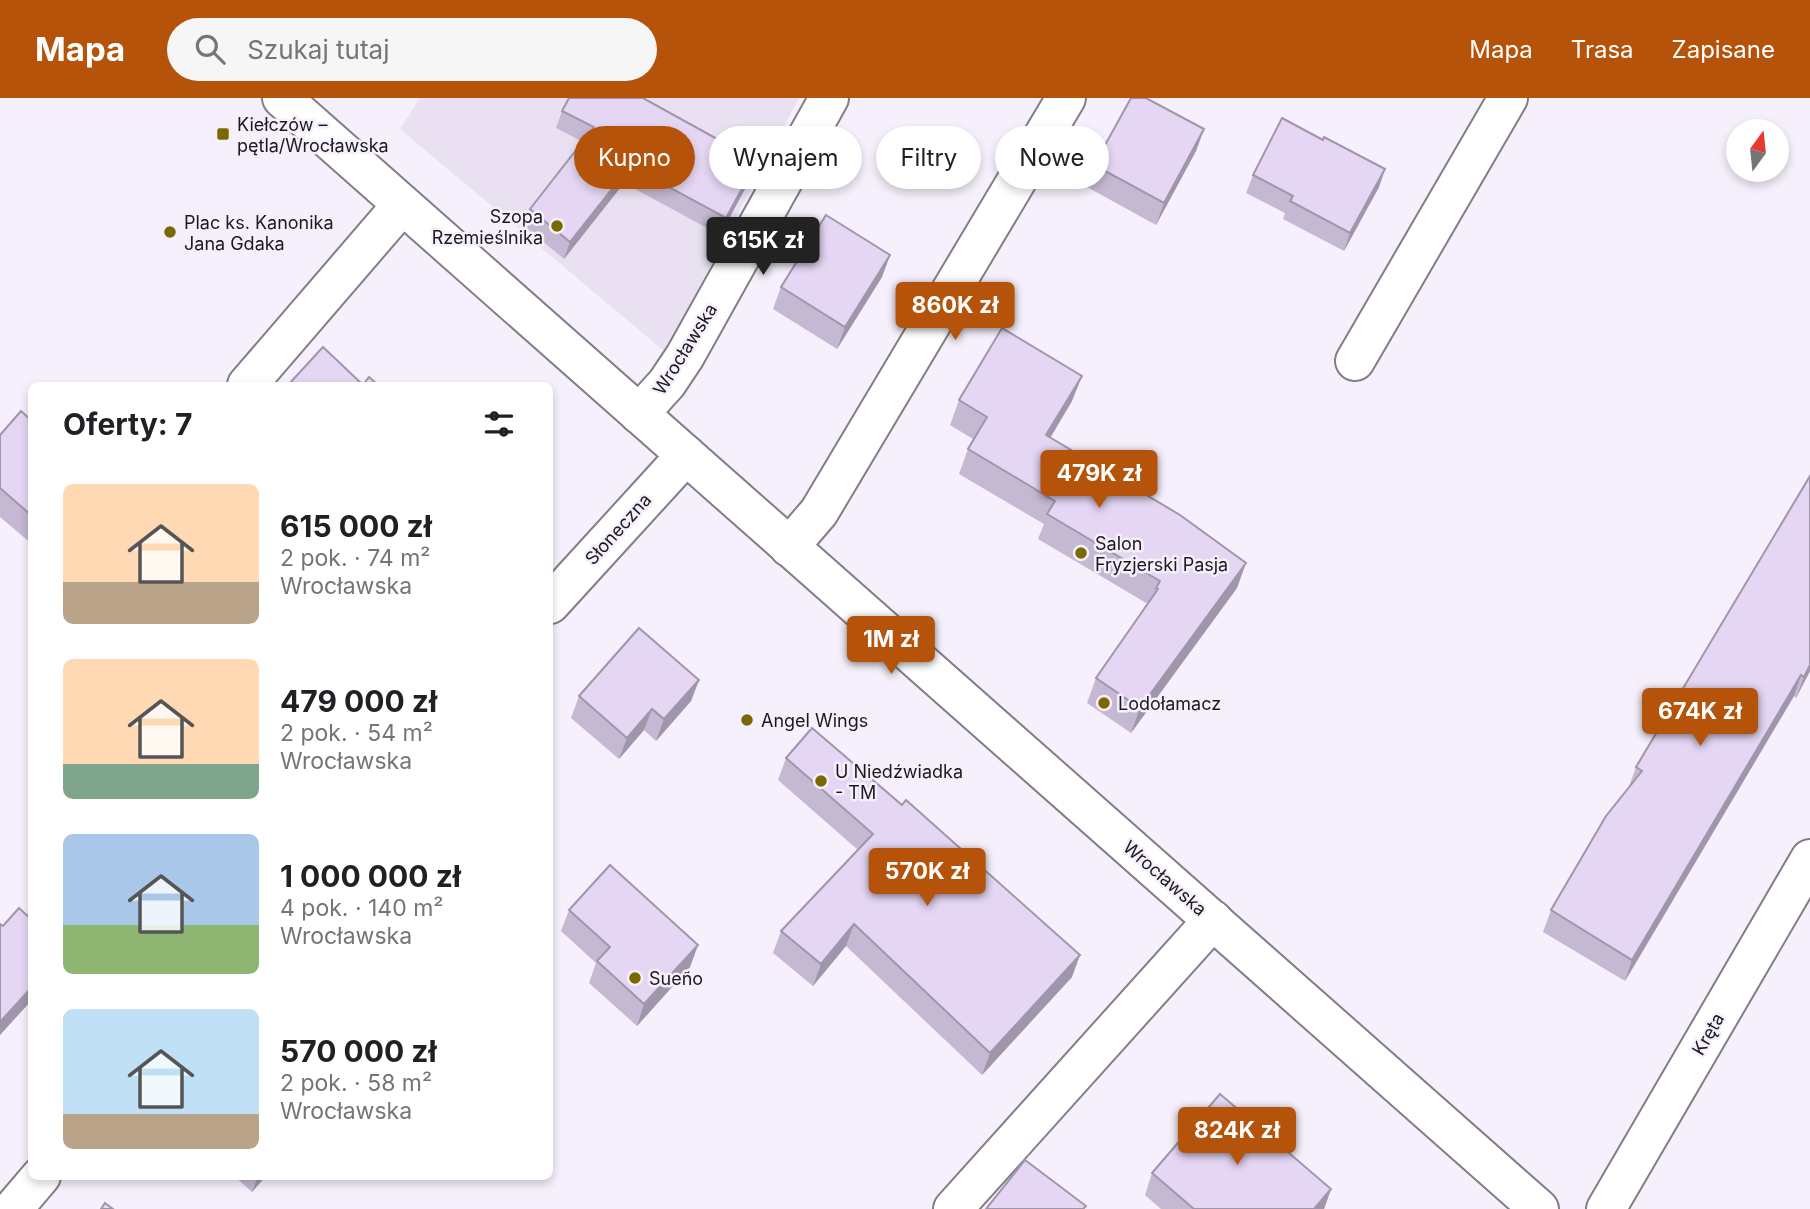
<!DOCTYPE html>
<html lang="pl">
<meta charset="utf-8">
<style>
body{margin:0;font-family:Inter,sans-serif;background:#f6f6f6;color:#202124;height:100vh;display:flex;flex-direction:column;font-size:26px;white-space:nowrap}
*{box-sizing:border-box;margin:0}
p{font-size:23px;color:#757577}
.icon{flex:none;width:38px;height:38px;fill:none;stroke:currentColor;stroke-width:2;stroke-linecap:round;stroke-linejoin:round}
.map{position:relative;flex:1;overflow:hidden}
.details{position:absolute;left:28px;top:284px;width:525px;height:798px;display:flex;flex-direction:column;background:#fff;border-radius:10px;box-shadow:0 4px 10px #0003}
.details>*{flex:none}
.banner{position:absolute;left:574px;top:28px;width:665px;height:63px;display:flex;gap:14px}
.needle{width:46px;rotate:15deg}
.controls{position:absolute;left:1726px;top:21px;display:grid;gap:14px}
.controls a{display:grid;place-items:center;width:63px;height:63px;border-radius:50%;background:#fff;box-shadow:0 4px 10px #0003;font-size:35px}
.price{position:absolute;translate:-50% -60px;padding:0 16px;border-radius:7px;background:#b45309;color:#fff;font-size:23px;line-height:46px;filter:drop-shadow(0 2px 4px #0008)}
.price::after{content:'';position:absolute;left:50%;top:42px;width:21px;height:16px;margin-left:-10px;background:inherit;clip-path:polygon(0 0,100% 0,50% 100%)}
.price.on{background:#222;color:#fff}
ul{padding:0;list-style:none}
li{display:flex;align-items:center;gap:21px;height:175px;padding:0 35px}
li span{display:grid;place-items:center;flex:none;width:196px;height:140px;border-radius:10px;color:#555}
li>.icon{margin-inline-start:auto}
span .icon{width:84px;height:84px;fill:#fffc;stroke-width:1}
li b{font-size:30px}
h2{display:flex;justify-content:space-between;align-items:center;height:84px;padding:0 35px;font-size:30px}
.chip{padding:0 24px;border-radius:32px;background:#fff;box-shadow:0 4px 10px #0003;font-size:24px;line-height:63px}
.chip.on{background:#b45309;color:#fff}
header{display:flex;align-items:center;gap:42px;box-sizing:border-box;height:98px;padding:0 35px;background:#b45309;color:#fff}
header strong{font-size:33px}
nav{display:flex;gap:38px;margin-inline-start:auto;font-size:24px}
.search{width:490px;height:63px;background:#f6f6f6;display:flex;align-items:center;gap:18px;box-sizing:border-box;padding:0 24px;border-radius:38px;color:#757577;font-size:26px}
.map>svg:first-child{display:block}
.built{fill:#e9e1f2}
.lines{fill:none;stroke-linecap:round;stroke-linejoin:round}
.minor-casing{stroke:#827d87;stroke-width:42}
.minor{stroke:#fff;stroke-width:38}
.wall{fill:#c5b8d2}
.shaded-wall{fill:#a096ab}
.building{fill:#e5d6f4;stroke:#a096ab;stroke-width:2}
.poi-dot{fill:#7a6900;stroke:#f5f0fb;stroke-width:2.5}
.labels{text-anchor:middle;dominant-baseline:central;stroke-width:5;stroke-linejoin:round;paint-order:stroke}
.poi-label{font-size:18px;fill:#1b191d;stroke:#f5f0fb;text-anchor:start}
.street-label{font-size:18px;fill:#1b191d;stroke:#f5f0fb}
</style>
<header>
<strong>Mapa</strong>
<div class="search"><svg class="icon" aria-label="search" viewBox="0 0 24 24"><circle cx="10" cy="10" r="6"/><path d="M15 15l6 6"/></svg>Szukaj tutaj</div>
<nav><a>Mapa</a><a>Trasa</a><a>Zapisane</a></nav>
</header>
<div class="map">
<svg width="1810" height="1111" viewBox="0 0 1810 1111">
<rect width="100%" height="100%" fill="#f5f0fb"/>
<path class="built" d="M420 0H799L665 254 400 31Z"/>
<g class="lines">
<defs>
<g id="minor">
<path d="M282 0 1539 1111"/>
<path d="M1355 263 1508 0"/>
<path d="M247 287 402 107"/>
<path d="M639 316 667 285 685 258 829 0"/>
<path d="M789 449 819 414 1066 0"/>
<path d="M550 506 686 357"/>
<path d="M13 1111 41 1078"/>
<path d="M953 1111 1213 822"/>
<path d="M1606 1111 1810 761"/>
</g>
</defs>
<use href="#minor" class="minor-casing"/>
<use href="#minor" class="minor"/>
</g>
<g class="wall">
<path d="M645 2 757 63 751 80 720 137 624 85 564 161 524 128 530 111 583 44 556 30 562 13Z"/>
<path d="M1204 31 1196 53 1156 127 1087 89 1094 67Z"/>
<path d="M1323 42 1385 71 1379 89 1344 153 1283 121 1285 115 1246 95 1253 77Z"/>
<path d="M890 157 882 179 837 251 773 211 781 189Z"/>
<path d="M959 302 1072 303 1050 340 1237 490 1131 635 1087 605 1096 580 1148 506 1038 441 1044 426 959 376 968 351 973 341 950 327Z"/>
<path d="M32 323V446L0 419V337Z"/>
<path d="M1810 378V573L1796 600 1794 598 1625 883 1543 834 1551 812 1628 691 1636 669Z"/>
<path d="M699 582 691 603 656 643 644 632 619 661 571 620 579 598Z"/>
<path d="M786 660 1072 879 982 977 846 848 813 888 773 855 781 833 858 752 778 682Z"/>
<path d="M569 812 698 847 690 869 637 928 589 885 596 865 561 833Z"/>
<path d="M1152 1075 1331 1091 1324 1111H1161L1145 1097Z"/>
<path d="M234 1078H266L252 1094Z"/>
</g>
<g class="shaded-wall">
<path d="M1204 31 1196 53 1156 127 1164 105Z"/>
<path d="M757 63 751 80 720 137 726 120Z"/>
<path d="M630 68 624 85 564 161 570 144Z"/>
<path d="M1385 71 1379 89 1344 153 1350 135Z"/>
<path d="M890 157 882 179 837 251 845 229Z"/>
<path d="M1082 278 1072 303 1037 362 1046 337Z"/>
<path d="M1246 465 1237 490 1131 635 1140 610Z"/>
<path d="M1810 567V573L1796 600 1804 579Z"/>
<path d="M1801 577 1794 598 1625 883 1632 862Z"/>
<path d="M699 582 691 603 656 643 664 621Z"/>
<path d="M652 611 644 632 619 661 627 640Z"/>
<path d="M854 826 846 848 813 888 821 866Z"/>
<path d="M698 847 690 869 637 928 644 906Z"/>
<path d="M1080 857 1072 879 982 977 990 955Z"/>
<path d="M32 889V902L0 937V924Z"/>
<path d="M258 1078H266L252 1094Z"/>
<path d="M1331 1091 1324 1111H1314Z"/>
</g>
<g class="building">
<path d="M569 0H643L757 63 726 120 630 68 570 144 530 111 594 29 562 13Z"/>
<path d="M1131 0H1146L1204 31 1164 105 1094 67Z"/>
<path d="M1282 20 1323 42 1324 39 1385 71 1350 135 1290 103 1293 98 1253 77Z"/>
<path d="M826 117 890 157 845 229 781 189Z"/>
<path d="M1002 230 1082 278 1046 337 1180 417 1246 465 1140 610 1096 580 1158 491 1156 490 1160 483 1047 416 1055 403 968 351 987 319 959 302Z"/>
<path d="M323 249 363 287 369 279 378 287H288Z"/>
<path d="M21 313 32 323V418L0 390V337Z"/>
<path d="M1810 378V567L1804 579 1801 577 1632 862 1551 812 1606 718 1642 673 1636 669Z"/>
<path d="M639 530 699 582 664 621 652 611 627 640 579 598Z"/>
<path d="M812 630 902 707 906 702 1080 857 990 955 854 826 821 866 781 833 873 736 786 660Z"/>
<path d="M610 767 698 847 644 906 597 863 610 849 569 812Z"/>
<path d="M19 810 32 822V889L0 924V826L3 828Z"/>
<path d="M1220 996 1331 1091 1314 1111H1194L1152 1075Z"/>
<path d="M1025 1062 1086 1108 1083 1111H986Z"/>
<path d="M105 1105 113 1111H101Z"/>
</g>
<g class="poi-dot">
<rect x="216" y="29" width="14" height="14" rx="3.5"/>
<circle cx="557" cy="128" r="7"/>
<circle cx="170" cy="134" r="7"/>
<circle cx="1081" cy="455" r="7"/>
<circle cx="1104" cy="605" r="7"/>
<circle cx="747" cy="622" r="7"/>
<circle cx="821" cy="683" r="7"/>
<circle cx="635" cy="880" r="7"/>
</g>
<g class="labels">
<g class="poi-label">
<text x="237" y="26">Kiełczów –<tspan x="237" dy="21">pętla/Wrocławska</tspan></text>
<text x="543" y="118" text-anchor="end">Szopa<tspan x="543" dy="21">Rzemieślnika</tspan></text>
<text x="184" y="124">Plac ks. Kanonika<tspan x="184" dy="21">Jana Gdaka</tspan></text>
<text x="1095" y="445">Salon<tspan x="1095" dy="21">Fryzjerski Pasja</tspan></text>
<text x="1118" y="605">Lodołamacz</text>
<text x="761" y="622">Angel Wings</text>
<text x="835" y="673">U Niedźwiadka<tspan x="835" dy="21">- TM</tspan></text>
<text x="649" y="880">Sueño</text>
</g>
<g class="street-label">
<text transform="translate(685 251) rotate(-58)">Wrocławska</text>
<text transform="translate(618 431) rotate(-48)">Słoneczna</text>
<text transform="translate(1165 780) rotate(41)">Wrocławska</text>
<text transform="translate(1708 936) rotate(-60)">Kręta</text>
</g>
</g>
</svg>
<div class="controls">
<a><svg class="needle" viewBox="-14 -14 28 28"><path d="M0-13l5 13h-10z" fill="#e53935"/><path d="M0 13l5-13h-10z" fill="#757577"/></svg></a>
</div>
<b class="price on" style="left:763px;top:179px">615K zł</b>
<b class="price" style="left:955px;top:244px">860K zł</b>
<b class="price" style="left:1099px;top:412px">479K zł</b>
<b class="price" style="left:891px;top:578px">1M zł</b>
<b class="price" style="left:1700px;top:650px">674K zł</b>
<b class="price" style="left:927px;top:810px">570K zł</b>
<b class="price" style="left:1237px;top:1069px">824K zł</b>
<div class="banner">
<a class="chip on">Kupno</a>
<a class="chip">Wynajem</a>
<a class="chip">Filtry</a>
<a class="chip">Nowe</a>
</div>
<section class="details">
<h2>Oferty: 7<svg class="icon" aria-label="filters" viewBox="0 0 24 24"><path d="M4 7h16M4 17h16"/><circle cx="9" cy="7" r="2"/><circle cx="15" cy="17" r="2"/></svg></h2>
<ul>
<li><span style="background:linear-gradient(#ffd9b3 70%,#b9a48a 0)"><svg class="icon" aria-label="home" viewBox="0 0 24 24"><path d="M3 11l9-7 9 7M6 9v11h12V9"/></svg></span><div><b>615 000 zł</b><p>2 pok. · 74 m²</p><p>Wrocławska</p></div></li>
<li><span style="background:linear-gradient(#ffd9b3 75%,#7fa58c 0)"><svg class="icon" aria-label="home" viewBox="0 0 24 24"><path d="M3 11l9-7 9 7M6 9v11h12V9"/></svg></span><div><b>479 000 zł</b><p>2 pok. · 54 m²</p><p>Wrocławska</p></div></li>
<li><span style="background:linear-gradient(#a9c7e8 65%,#8fb573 0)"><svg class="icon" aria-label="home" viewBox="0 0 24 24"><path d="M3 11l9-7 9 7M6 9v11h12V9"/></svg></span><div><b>1 000 000 zł</b><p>4 pok. · 140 m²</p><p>Wrocławska</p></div></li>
<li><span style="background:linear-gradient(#bfe0f5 75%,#b9a48a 0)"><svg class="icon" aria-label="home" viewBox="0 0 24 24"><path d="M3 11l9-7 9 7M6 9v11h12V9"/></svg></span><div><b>570 000 zł</b><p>2 pok. · 58 m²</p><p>Wrocławska</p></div></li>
</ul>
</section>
</div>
